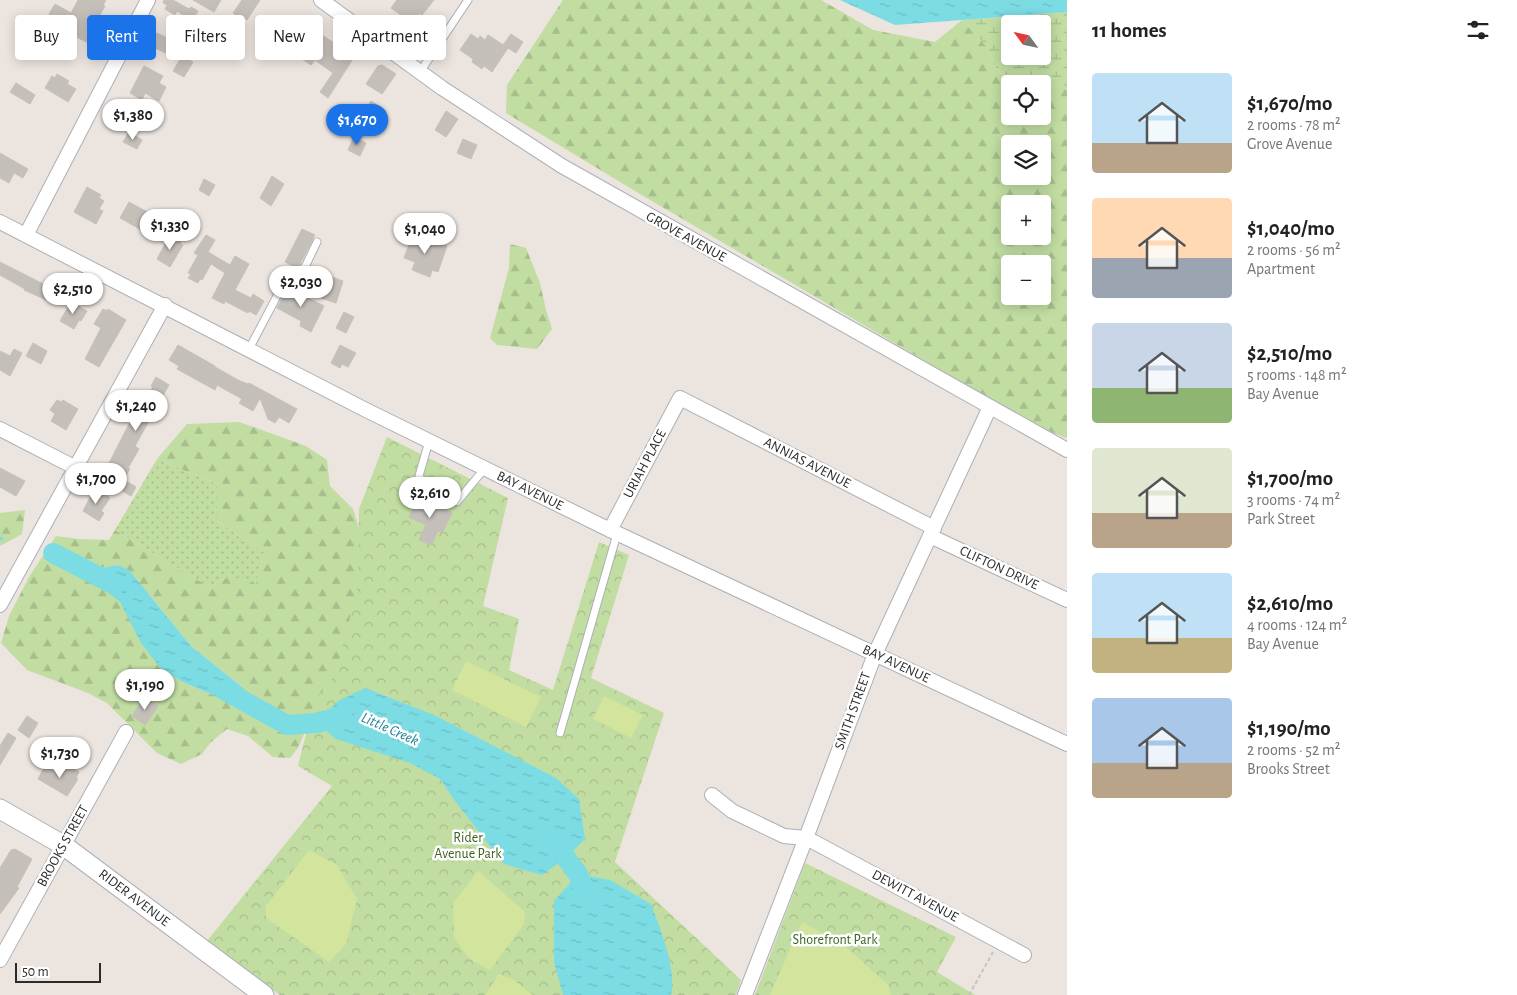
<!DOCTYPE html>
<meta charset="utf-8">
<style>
body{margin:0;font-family:"Alegreya Sans",sans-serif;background:#f2f2f2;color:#222;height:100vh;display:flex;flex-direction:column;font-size:19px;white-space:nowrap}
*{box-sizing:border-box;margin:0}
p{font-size:16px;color:#767676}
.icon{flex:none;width:28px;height:28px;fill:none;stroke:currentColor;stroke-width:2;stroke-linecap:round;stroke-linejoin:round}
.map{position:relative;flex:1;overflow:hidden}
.drawer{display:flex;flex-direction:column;background:#fff;width:450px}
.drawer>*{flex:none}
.hud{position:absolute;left:15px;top:15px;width:475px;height:45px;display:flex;gap:10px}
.needle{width:32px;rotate:303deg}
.fabs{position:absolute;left:1001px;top:15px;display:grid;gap:10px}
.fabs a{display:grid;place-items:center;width:50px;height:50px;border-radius:5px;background:#fff;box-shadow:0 2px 12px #0003;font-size:25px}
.scale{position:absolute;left:15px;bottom:12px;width:86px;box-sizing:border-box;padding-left:5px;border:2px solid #2b2b2b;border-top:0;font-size:14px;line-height:18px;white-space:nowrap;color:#2b2b2b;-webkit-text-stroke:4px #fff;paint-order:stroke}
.price{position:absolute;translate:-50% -42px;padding:0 11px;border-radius:18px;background:#fff;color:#222;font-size:16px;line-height:32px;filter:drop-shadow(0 1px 2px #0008)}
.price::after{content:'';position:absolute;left:50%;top:30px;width:15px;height:11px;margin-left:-8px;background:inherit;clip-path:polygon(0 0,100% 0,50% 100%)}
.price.selected{background:#1a73e8;color:#fff}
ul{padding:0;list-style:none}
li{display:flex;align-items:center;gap:15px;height:125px;padding:0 25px}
li span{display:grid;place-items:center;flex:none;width:140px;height:100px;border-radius:5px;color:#555}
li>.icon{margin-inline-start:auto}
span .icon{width:60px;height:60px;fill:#fffc;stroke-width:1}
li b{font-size:21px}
h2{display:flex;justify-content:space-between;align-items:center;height:60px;padding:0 25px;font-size:21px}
.tag{padding:0 18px;border-radius:5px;background:#fff;box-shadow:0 2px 12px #0003;font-size:18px;line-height:45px}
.tag.selected{background:#1a73e8;color:#fff}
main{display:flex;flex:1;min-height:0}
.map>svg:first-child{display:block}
.grass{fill:url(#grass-dots)}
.forest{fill:url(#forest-firs);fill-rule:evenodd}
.wetland{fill:url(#wetland-marsh);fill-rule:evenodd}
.park{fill:url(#park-crowns)}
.pitch{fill:#d3e49d}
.water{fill:url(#water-ripples)}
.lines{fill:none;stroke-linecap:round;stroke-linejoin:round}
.stream{stroke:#7cdce4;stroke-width:3}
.river{stroke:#7cdce4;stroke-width:20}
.building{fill:#c5bfba;stroke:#c7bfb9}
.lane-casing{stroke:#abb0b7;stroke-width:9}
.street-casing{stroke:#abb0b7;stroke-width:16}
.secondary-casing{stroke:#abb0b7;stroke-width:21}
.path{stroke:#c4c4c4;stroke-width:2;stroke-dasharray:4 2.5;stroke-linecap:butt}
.lane{stroke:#fff;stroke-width:7}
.street{stroke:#fff;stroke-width:14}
.secondary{stroke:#fff;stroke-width:19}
.labels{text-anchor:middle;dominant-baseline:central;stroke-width:5;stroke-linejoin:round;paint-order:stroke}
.street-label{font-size:14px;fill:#2b2b2b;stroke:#fff}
.park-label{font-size:14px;fill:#3b6321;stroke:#fff}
.water-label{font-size:15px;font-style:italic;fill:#197f92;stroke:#fff}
</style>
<main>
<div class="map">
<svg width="1067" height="995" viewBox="0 0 1067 995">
<defs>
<pattern id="grass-dots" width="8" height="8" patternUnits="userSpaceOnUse" patternTransform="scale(1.25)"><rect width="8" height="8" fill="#c1dda1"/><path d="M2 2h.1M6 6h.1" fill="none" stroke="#a6be8b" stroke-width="1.8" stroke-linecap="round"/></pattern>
<pattern id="forest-firs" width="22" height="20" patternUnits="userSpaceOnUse" patternTransform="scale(1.25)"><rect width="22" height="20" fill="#c1dda1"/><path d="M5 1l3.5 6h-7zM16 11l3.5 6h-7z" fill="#a6be8b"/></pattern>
<pattern id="wetland-marsh" width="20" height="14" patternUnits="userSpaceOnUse" patternTransform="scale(1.25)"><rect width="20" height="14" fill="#c1dda1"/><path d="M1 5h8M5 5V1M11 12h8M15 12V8" fill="none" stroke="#a6be8b"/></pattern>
<pattern id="park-crowns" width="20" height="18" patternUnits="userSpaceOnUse" patternTransform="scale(1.25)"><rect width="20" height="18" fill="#c1dda1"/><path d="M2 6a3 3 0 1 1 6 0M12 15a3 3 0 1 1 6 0" fill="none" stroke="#a6be8b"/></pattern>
<pattern id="water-ripples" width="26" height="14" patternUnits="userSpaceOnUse" patternTransform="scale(1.25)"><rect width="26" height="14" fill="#7cdce4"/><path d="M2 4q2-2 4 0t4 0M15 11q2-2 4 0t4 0" fill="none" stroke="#6bbdc4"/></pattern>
</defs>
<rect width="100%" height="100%" fill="#ece4df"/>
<path class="grass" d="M157 459 217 484V521L264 552 256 585 230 576 209 587 115 530Z"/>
<g class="forest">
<path d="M563 0H821L873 30 935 42 962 20 987 47 996 68 1012 84H1010V116H1042L1043 87 1057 86 1067 89V437L1066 438 1034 425 640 194 506 113 507 85ZM1010 144H1042V176H1010ZM1010 204H1042V236H1010ZM1010 264H1042V296H1010Z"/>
<path d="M510 244 526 248 540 283 546 310 552 329 537 349 497 345 490 338 509 268Z"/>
<path d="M239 422 306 446 327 460 330 486 353 509 366 551 364 586 336 678 316 706 298 748 290 758 273 757 248 736 227 729 210 743 202 754 181 764 157 753 107 703 88 693 27 670 1 643 9 616 29 577 56 536 78 539 109 540 115 530 209 587 230 576 256 584 264 552 217 521V484L157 459 187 424ZM118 565 151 597 191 646 242 687 238 706 183 682 161 669 131 622 120 602 95 569Z"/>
<path d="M25 510 22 534 0 546V513Z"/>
</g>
<path class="wetland" d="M1067 12V89L1057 86 1043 87 1042 84H1012L996 68 987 47 962 20ZM1010 24H1042V56H1010Z"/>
<g class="park">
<path d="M387 437 508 498 483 606 519 619 509 670 553 690 599 542 629 555 591 678 664 713 615 862 741 980 736 995H280L207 941 332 786 298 766 314 702 335 675 358 587 359 509Z"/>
<path d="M805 863 956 937 937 972 975 995H755Z"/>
</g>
<g class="pitch">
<path d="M466 661 541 697 526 727 452 690Z"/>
<path d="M604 696 643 715 631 738 593 719Z"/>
<path d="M309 850 337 865 357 899 346 944 329 962 266 918V906Z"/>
<path d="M478 871 525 912 524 924 490 970 468 958 454 937 453 903Z"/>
<path d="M802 922 843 944 888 985 891 995H770Z"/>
<path d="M499 974 514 980 533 995H485Z"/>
</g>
<g class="water">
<path d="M840 0H1067V12L895 25Z"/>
<path d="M118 565 129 570 191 646 242 687 253 700 238 706 183 682 161 669 141 643 120 602 90 578 95 569Z"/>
<path d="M365 688 434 715 556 778 579 799 585 839 566 858 542 875 504 864 455 801 440 779 410 763 336 739 317 723 338 701Z"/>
<path d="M578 874 610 880 651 904C660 929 677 968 671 995H563L554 962V901Z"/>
</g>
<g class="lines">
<path class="stream" d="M0 538 2 539"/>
<g class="river">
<path d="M53 553 115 585"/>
<path d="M224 690 287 725 317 723 342 716"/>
<path d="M547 840 566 858 578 874 588 899"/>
</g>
</g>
<g class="building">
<path d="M78 0H106L103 5 105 6 92 29 96 31 94 36 97 37 92 45 67 32 70 26 49 14 55 4 71 13Z"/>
<path d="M164 0H173L189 9 191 7 198 11 192 21 177 11 175 15 165 9 167 5 163 3Z"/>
<path d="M193 0H221L214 12Z"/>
<path d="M242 0H260L247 20 244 18 243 20 233 13Z"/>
<path d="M397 0H434L422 15 420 13 412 23 391 8Z"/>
<path d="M281 17 310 33 313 29 337 45V43L343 47 345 43 358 51 328 98 320 92 333 73 315 60 311 65 299 57 300 54 279 40 282 33 274 28Z"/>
<path d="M220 20 232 27 225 38 214 31Z"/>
<path d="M157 33 169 39 172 33 183 38 174 57 151 46Z"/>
<path d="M471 34 478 39 480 36 485 40 488 35 508 48 492 72 484 66 482 69 472 62 473 59 460 50Z"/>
<path d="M511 34 523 42 516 53 503 45Z"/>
<path d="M182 56 193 62 184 77 173 71Z"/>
<path d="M382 65 396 74 382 94 366 84 378 66Z"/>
<path d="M144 66 163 76 159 83 166 87 159 101 145 93 142 100 130 93Z"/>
<path d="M57 74 69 81 67 84 76 89 68 102 45 88 52 76 55 78Z"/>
<path d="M16 83 35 95 30 104 10 92Z"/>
<path d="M371 101 386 111 379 122 376 120 375 121 366 115 368 111 366 109Z"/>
<path d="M446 111 458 119 446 137 435 130Z"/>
<path d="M129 132 142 140 137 149 123 142Z"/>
<path d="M354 137 366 143 360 156 348 150Z"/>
<path d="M463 139 477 145 471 159 457 153Z"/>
<path d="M0 153 28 169 23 178 14 173 9 183 0 178Z"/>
<path d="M272 176 284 184 271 206 260 198Z"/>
<path d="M204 179 215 185 209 196 199 190Z"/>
<path d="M87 187 101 195 99 198 104 201 99 209 103 211 96 224 74 212Z"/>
<path d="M129 202 151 214 149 218 154 220 147 233 120 218Z"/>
<path d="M302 229 315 235 300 264 295 267 285 262Z"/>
<path d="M413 234 447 246 438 272 432 270 430 277 412 270 415 262 404 258Z"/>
<path d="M170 235 181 242 180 244 183 245 170 267 157 259Z"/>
<path d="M206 235 215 240 208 252 230 265 235 256 249 264 235 290 251 298 253 294 264 301 256 315 249 311 248 313 242 310 225 301 224 304 212 298 225 273 211 264 202 280 200 279 198 283 188 278 191 274 188 273 198 255 194 253Z"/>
<path d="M0 262 57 291 51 302 24 290 25 289 0 275Z"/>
<path d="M329 276 343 281 336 303 321 298Z"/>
<path d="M289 285 300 290 298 293 324 306 311 332 300 326 301 321 277 308Z"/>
<path d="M71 302 87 311 81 321 79 320 74 329 60 321Z"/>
<path d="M103 309 107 311 108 309 126 320 99 367 85 359 101 328 94 324Z"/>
<path d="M344 312 354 317 346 333 336 328Z"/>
<path d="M33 343 47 351 41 364 26 356Z"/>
<path d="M178 345 215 366V367L238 380 248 384 249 383 297 409 289 423 279 417 275 423 268 419 260 398 253 411 239 403 242 399 217 385 215 390 177 369 179 366 169 360Z"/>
<path d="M340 345 356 353 348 367 342 364 340 368 331 363Z"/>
<path d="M14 349 22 353 10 376 0 370V351L10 356Z"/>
<path d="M156 377 169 385 135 446 139 449 128 468 130 469 123 481 105 471 128 426 153 387 151 386Z"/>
<path d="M57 400 61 402 63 400 78 409 66 430 51 421 55 414 50 410Z"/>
<path d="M0 468 25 481 16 496 0 487Z"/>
<path d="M124 480 136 487 131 496 119 489Z"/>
<path d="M95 488 110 498 101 511 104 513 99 521 83 511Z"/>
<path d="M419 497 452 513 442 533 438 531 431 545 419 540 426 525 409 517Z"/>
<path d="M146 698 158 706 145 725 132 716 143 699Z"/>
<path d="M27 716 38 723 29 738 18 730Z"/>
<path d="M8 733 16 738 0 765V746Z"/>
<path d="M67 765 79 772 76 778 78 779 67 796 38 779 45 766 58 773 62 767 65 769Z"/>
<path d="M15 849 32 859 17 887 19 888 0 914V868L11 850Z"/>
</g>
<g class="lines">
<defs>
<g id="lane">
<path d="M420 72 468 0"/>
<path d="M249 349 286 279 305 267 317 242"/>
<path d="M429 441 419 476 426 486 457 502 485 468"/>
<path d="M560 733 617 534"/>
</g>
<g id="street">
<path d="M321 0 442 88 562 166 1067 450"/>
<path d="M0 222 366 410 610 530 1067 744"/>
<path d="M26 235 148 0"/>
<path d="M0 429 76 468"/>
<path d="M610 530 680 398 934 528"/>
<path d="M930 536 1067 600"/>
<path d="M0 605 165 305"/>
<path d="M712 795 732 811 784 836 806 838 814 842 1024 955"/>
<path d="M0 960 126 732"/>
<path d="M745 995 806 838 875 654 990 407"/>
</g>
<path id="secondary" d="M0 809 63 845 264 995"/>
</defs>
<use href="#lane" class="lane-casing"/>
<use href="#street" class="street-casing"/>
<use href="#secondary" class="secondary-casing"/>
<path class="path" d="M969 995 993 952"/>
<use href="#lane" class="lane"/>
<use href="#street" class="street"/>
<use href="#secondary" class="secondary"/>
</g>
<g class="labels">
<g class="street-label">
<text transform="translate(686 237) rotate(29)">GROVE AVENUE</text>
<text transform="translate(807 463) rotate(27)">ANNIAS AVENUE</text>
<text transform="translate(645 464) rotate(-62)">URIAH PLACE</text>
<text transform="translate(530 491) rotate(26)">BAY AVENUE</text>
<text transform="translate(999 568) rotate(25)">CLIFTON DRIVE</text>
<text transform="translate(896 664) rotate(25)">BAY AVENUE</text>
<text transform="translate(853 711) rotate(-70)">SMITH STREET</text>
<text transform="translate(63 846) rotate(-61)">BROOKS STREET</text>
<text transform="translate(915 896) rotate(28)">DEWITT AVENUE</text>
<text transform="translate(134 898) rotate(37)">RIDER AVENUE</text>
</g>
<g class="park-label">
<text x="468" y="838">Rider<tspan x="468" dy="16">Avenue Park</tspan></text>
<text x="835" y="940">Shorefront Park</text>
</g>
<g class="water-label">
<text transform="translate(390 729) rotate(24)">Little Creek</text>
</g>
</g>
</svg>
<div class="fabs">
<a><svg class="needle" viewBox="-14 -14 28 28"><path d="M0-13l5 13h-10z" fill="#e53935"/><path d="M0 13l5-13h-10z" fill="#767676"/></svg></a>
<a><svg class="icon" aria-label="locate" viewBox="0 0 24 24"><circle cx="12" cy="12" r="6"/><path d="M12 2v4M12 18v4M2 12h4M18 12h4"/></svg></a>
<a><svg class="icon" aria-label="layers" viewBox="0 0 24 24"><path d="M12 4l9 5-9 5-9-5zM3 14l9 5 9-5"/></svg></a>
<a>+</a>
<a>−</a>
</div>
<div class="scale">50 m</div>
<b class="price" style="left:133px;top:141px">$1,380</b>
<b class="price selected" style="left:357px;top:146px">$1,670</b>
<b class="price" style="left:170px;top:251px">$1,330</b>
<b class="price" style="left:425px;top:255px">$1,040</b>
<b class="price" style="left:301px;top:308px">$2,030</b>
<b class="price" style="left:73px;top:315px">$2,510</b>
<b class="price" style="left:136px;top:432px">$1,240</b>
<b class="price" style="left:96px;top:505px">$1,700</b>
<b class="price" style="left:430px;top:519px">$2,610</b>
<b class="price" style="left:145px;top:711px">$1,190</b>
<b class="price" style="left:60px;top:779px">$1,730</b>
<div class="hud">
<a class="tag">Buy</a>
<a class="tag selected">Rent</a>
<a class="tag">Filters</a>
<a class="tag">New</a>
<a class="tag">Apartment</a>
</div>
</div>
<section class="drawer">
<h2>11 homes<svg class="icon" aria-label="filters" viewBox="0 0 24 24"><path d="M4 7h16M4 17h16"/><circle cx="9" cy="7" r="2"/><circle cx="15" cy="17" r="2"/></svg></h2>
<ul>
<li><span style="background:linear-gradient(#bfe0f5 70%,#b9a48a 0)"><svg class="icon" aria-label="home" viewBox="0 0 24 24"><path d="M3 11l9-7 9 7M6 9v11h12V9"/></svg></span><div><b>$1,670/mo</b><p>2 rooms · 78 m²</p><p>Grove Avenue</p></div></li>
<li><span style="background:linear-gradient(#ffd9b3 60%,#9aa5b1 0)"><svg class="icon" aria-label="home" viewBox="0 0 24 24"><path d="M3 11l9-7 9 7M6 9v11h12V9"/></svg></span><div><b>$1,040/mo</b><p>2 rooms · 56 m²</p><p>Apartment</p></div></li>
<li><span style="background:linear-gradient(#c9d6e8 65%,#8fb573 0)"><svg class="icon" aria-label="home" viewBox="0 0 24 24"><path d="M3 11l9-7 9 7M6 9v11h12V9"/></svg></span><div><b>$2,510/mo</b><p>5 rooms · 148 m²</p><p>Bay Avenue</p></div></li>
<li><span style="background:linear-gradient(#dfe7d0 65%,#b9a48a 0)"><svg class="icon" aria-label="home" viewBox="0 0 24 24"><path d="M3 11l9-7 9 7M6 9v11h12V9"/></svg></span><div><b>$1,700/mo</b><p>3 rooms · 74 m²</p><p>Park Street</p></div></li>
<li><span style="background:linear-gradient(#bfe0f5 65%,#c2b280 0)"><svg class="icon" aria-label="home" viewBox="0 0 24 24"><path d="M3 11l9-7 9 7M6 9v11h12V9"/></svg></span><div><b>$2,610/mo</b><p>4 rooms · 124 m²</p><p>Bay Avenue</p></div></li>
<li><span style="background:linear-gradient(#a9c7e8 65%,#b9a48a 0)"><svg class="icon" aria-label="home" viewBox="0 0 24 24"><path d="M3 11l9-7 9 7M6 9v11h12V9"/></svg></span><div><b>$1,190/mo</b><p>2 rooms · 52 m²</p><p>Brooks Street</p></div></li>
</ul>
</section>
</main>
